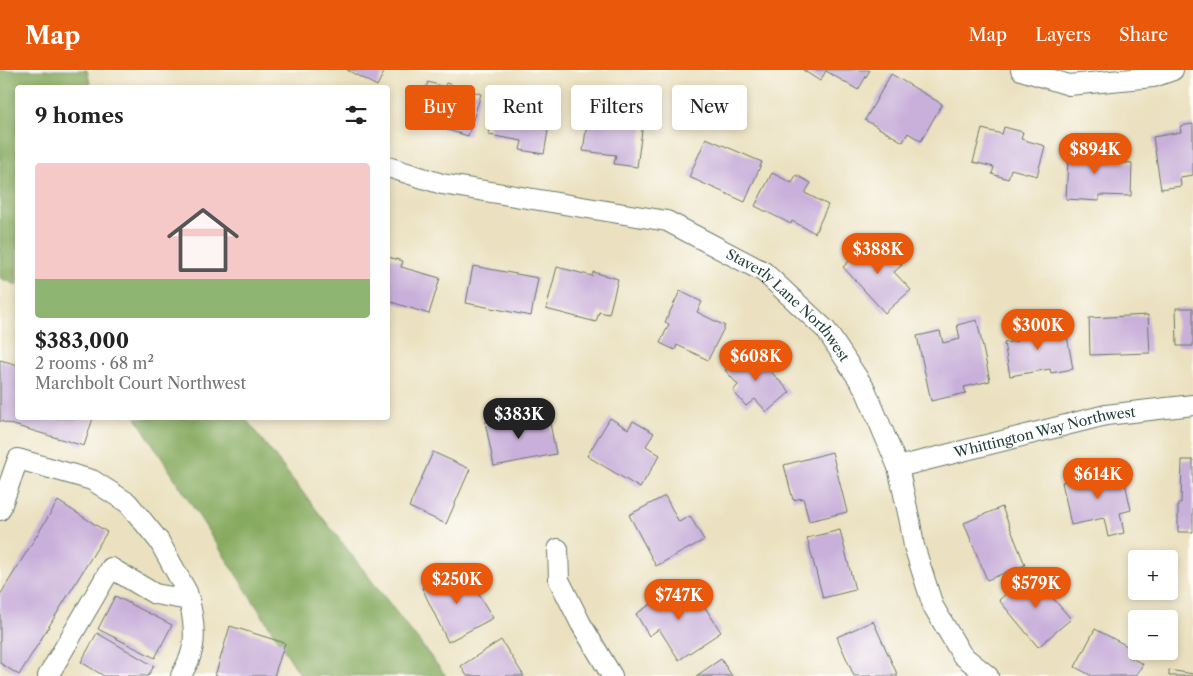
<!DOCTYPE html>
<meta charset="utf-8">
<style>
body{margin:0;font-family:"Libre Caslon Text",serif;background:#f2f2f2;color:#222;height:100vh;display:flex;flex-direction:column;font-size:19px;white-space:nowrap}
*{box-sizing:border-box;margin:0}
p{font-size:16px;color:#767676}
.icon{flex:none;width:28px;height:28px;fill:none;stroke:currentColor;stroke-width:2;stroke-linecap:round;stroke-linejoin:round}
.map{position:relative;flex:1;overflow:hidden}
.drawer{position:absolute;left:15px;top:15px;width:375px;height:335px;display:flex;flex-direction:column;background:#fff;border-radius:5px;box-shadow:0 2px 8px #0003}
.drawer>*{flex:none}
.top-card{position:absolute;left:405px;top:15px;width:475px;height:45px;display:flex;gap:10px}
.tools{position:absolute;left:1128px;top:480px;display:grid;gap:10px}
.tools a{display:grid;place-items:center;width:50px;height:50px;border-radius:5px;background:#fff;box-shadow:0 2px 8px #0003;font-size:25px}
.price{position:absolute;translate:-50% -42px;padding:0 11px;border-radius:18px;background:#ea580c;color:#fff;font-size:16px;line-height:32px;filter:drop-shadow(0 1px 2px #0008)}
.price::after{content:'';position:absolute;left:50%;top:30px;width:15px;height:11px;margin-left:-8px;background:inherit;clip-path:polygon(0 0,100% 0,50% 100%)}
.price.current{background:#222;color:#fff}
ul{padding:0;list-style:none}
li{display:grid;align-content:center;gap:10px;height:265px;padding:0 20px}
li span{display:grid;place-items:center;height:155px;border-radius:5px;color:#555}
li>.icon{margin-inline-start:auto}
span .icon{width:90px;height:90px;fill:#fffc;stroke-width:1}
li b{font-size:21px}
h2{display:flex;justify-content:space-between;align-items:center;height:60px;padding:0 20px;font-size:21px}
.chip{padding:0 18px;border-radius:5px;background:#fff;box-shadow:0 2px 8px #0003;font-size:18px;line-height:45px}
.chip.current{background:#ea580c;color:#fff}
header{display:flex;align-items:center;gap:30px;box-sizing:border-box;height:70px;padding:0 25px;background:#ea580c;color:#fff}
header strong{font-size:24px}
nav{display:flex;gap:28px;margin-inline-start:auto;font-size:18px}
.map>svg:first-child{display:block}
.forest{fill:#86aa5f;stroke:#52744a}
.building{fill:#c9b0da}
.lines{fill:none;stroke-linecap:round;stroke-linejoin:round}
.minor-casing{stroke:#667665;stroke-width:22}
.minor{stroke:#fff;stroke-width:20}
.labels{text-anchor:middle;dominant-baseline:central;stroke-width:5;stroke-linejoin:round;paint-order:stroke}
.street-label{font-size:14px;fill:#1f3d34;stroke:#fdfcf7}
</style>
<header>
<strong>Map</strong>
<nav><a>Map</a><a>Layers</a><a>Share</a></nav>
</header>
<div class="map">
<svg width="1193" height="606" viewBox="0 0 1193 606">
<rect width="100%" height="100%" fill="#fdfcf7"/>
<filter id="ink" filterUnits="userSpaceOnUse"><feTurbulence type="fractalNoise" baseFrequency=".02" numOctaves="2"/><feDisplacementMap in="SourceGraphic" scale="10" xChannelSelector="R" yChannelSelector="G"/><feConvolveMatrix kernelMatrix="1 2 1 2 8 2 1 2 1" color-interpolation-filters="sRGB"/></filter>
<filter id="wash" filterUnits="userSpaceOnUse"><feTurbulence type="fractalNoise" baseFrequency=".0096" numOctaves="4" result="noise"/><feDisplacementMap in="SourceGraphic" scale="20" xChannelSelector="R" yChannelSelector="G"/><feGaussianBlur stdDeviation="1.12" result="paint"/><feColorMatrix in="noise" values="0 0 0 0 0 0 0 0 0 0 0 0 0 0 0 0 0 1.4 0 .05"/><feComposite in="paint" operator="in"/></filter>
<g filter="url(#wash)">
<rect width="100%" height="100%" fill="#ebe1c0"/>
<g class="forest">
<path d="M0 0H87L91 17 18 18 17 215 0 208Z"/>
<path d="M136 348H245L446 606H301Z"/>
</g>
<g id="blocks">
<g class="building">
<path d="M347 0H385L377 16Z"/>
<path d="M803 0H870L858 20 826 1 820 11Z"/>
<path d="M891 4 942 34 921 71 908 63 903 72 865 50Z"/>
<path d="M428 12 444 17 446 13 481 24 468 66 417 51Z"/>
<path d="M497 23 553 32 544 84 520 80 522 71 489 65Z"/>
<path d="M588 46 643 53 637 97 614 94 616 85 583 81Z"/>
<path d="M1193 54V105L1180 107 1181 116 1161 119 1153 67 1181 62 1180 56Z"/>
<path d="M1004 57 1023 62 1021 69 1045 76 1037 106 1011 99 1008 109 992 104 994 97 973 92 982 59 1002 64Z"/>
<path d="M706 68 762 92 745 132 689 107Z"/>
<path d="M1069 70 1092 71 1091 91 1132 93 1131 126 1099 125V131L1066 129Z"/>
<path d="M772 103 792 113 796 105 811 113 805 123 828 135 815 163 792 151 791 154 755 136Z"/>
<path d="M876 167 902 195 894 202 911 220 885 243 843 197Z"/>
<path d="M388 187 403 191 401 197 440 208 429 244 388 231Z"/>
<path d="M473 196 538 208 531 246 466 233Z"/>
<path d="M557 197 592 206 593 202 618 209 609 244 599 242 596 252 546 239Z"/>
<path d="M680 221 702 232 697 242 725 256 708 290 677 275 675 280 660 273 669 254 665 252Z"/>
<path d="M1176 238H1193V276H1177Z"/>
<path d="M1148 245 1150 283 1090 285 1089 248Z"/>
<path d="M977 250 990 311 964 317 966 323 931 331 917 266 940 261 943 273 960 269 957 255Z"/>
<path d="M1040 252 1042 264 1066 260 1073 299 1051 303 1050 299 1010 306 1004 273 1017 271 1015 257Z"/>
<path d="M749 278 790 322 767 342 755 329 746 336 733 321 738 315 725 300Z"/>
<path d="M0 290 18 295V348H93L84 376 0 351Z"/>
<path d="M520 345 522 354 549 348 556 384 494 396 485 352Z"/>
<path d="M610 348 628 359 633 351 654 363 646 376 660 385 640 418 587 386Z"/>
<path d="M433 382 470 399 446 454 409 437Z"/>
<path d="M832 382 847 442 809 451 803 428 793 430 784 395Z"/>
<path d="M1182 390H1193V462H1178V433H1181Z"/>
<path d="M1122 399 1131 440 1120 443 1124 463 1108 467 1104 448 1071 455 1062 412Z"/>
<path d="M665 426 679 452 690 446 704 470 656 496 629 445Z"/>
<path d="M58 431 107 462 19 605 0 593V525Z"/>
<path d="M1002 437 1025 495 987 510 964 453Z"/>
<path d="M840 460 855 520 823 528 807 468Z"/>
<path d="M463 499 493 548 448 572 422 518Z"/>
<path d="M1029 505 1040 517 1051 508 1061 520 1052 527 1071 549 1038 577 999 530Z"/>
<path d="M673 513 686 532 697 525 721 562 679 590 659 559 649 566 636 544 654 532 651 528Z"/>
<path d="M115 526 172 555 155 588 98 559Z"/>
<path d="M873 551 898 606H854L837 567Z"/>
<path d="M230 556 285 573 274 606H215Z"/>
<path d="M1095 559 1131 578 1127 586 1143 594 1136 606H1092L1075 597Z"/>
<path d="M97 563 154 596 148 606H104L81 592Z"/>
<path d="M501 570 524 606H467L461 596Z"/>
<path d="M721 589 732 606H696Z"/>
<path d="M1169 600 1193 604V606H1169Z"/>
</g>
</g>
</g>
<g filter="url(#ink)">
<use href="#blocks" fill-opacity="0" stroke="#667665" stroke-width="1"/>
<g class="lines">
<defs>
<g id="minor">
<path d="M1021 0 1069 15 1153 7 1173 0"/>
<path id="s1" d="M388 97 442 114 667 151 764 202 826 260 865 319 898 397 910 452 914 476 933 536 962 585 988 606"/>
<path id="s2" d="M898 397 1106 345 1193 335"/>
<path d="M0 440 18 389 92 410 128 433 159 471 187 522C192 540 197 566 191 584 189 592 184 599 181 606"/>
<path d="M558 479 559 510 581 554 612 606"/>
<path d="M48 606 111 498 155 524 189 530"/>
</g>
</defs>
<use href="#minor" class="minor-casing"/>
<use href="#minor" class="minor"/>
</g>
</g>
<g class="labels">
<g class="street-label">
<text stroke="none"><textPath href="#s1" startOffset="434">Staverly Lane Northwest</textPath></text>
<text stroke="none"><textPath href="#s2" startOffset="151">Whittington Way Northwest</textPath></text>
</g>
</g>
</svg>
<div class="tools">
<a>+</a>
<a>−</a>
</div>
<b class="price" style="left:1095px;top:105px">$894K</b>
<b class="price" style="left:878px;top:205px">$388K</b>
<b class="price" style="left:1038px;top:281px">$300K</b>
<b class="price" style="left:756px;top:312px">$608K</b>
<b class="price current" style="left:519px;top:370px">$383K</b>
<b class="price" style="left:1098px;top:430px">$614K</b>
<b class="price" style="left:457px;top:535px">$250K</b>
<b class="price" style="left:1036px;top:539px">$579K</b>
<b class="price" style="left:679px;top:551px">$747K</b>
<div class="top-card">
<a class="chip current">Buy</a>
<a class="chip">Rent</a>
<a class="chip">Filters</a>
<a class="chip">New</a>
</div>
<section class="drawer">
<h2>9 homes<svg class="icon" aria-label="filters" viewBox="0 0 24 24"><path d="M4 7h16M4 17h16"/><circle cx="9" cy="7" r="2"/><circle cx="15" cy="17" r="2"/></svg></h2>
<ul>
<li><span style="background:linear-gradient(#f6c9c9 75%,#8fb573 0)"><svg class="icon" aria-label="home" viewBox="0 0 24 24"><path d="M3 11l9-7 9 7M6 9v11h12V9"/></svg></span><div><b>$383,000</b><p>2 rooms · 68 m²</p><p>Marchbolt Court Northwest</p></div></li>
</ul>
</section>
</div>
